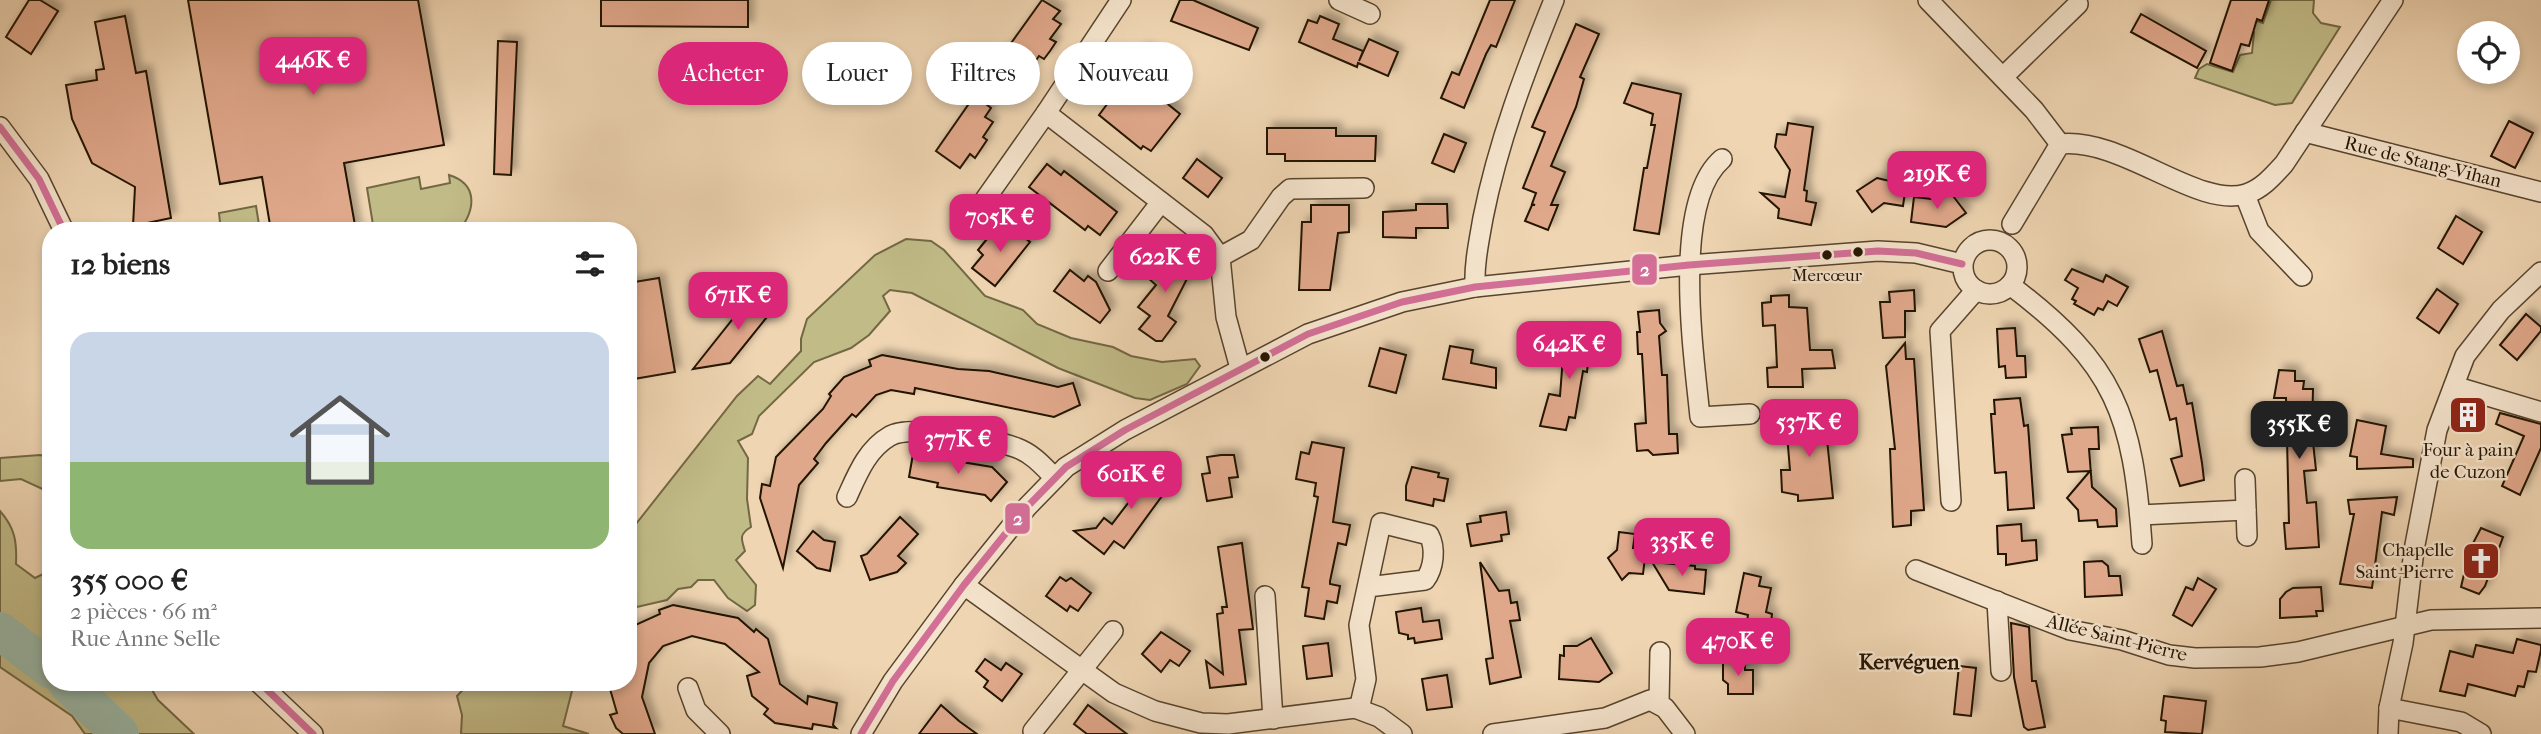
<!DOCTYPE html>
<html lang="fr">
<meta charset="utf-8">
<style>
body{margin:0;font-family:"IM FELL French Canon",serif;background:#f2f2f2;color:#222;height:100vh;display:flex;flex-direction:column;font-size:26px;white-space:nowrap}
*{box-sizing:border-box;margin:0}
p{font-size:23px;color:#767676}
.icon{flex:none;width:38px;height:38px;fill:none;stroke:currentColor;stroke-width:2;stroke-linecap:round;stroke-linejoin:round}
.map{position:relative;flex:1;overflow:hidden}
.side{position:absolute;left:42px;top:222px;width:595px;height:469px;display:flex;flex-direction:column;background:#fff;border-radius:28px;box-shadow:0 4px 10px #0003}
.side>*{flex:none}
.hud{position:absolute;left:658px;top:42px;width:665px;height:63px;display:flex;gap:14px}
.buttons{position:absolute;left:2457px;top:21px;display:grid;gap:14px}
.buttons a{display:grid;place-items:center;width:63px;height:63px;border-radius:50%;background:#fff;box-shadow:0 4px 10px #0003;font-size:35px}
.price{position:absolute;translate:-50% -60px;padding:0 16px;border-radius:14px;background:#db2777;color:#fff;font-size:23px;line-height:46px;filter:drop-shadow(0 2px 4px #0008)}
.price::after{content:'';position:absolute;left:50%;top:42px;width:21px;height:16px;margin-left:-10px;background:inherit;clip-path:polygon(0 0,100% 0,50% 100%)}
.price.on{background:#222;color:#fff}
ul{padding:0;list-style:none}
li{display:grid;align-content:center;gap:14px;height:371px;padding:0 28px}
li span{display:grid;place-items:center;height:217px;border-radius:21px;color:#555}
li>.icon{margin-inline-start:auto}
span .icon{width:126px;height:126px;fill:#fffc;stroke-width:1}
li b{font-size:30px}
h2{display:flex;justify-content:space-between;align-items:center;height:84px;padding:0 28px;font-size:30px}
.tag{padding:0 24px;border-radius:32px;background:#fff;box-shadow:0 4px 10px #0003;font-size:24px;line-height:63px}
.tag.on{background:#db2777;color:#fff}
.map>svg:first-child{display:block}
.green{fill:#c1bb87;stroke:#726844;stroke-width:2}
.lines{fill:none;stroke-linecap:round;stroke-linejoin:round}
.river{stroke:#9ab9a8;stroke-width:38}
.building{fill:#e0a88b;stroke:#241401;stroke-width:2;filter:url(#shadow)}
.street-casing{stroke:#57442d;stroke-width:22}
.street{stroke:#f5e4cd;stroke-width:19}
.bus-1-casing{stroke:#f5e4cd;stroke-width:12}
.bus-1{stroke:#d36f97;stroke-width:7}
.bus-dot{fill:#241401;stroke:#f5e4cd;stroke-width:2.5}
.labels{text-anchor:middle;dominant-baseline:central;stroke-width:5;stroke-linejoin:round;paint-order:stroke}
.bus-label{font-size:17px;fill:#241401;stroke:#f5e4cd}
.street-label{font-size:19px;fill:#241401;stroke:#f5e4cd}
.poi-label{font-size:19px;fill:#241401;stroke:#f5e4cd}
.neighbourhood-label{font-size:21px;font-weight:bold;fill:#241401;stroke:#f5e4cd}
.line-badge{stroke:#f5e4cd;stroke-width:2.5}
.badge-label{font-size:19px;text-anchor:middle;font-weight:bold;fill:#fff}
</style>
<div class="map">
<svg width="2541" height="734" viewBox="0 0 2541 734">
<defs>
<filter id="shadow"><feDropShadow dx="5.5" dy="-5.5" stdDeviation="3.5" flood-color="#0004"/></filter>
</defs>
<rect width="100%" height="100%" fill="#efd5b2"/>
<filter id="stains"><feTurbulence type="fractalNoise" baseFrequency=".00286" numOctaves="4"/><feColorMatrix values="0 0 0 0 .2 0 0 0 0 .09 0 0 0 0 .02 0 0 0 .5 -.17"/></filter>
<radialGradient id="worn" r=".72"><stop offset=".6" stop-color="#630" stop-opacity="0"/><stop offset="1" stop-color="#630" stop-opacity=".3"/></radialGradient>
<g class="green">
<path d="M2271 0H2314L2313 13 2321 23 2340 27 2292 103 2275 105 2195 78 2199 69 2207 64 2233 72 2240 55 2252 53 2254 32 2250 30 2253 20 2263 23Z"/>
<path d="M449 175C478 184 476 209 459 231H374L367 188 419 177 421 189 450 183Z"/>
<path d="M256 206 260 231H221L219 213Z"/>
<path d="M906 239 931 241 944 250 985 296 1023 310 1037 324 1071 338 1113 347 1131 356 1162 362 1195 359 1200 366 1187 384 1150 400 1135 398 1058 368 912 293 890 290 883 296 890 311 869 335 851 348 814 362 759 416 752 434 738 441 748 458 747 499 751 527C739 534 741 539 745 551L736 560 756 585 755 605 747 611 728 598 714 580H698L691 587 678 589 667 600 628 609V534L737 396 758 376 770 384 801 351V339L807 319 875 255Z"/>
<path d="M40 455 51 458V493L21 479 0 481V458Z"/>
<path d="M0 511C15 528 17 542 16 564L35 578 51 570V682L148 683 158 700 194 734H85L72 716 0 667Z"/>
<path d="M470 682 574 683 563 726 589 734H461L462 715 457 696Z"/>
</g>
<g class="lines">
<g class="river">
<path d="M0 631 51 670"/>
<path d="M66 682 120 734"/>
</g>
</g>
<g class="building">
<path d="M29 0H40L58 11 31 54 6 37Z"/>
<path d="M188 0H418L444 145 344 163 356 231H271L262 177 220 184Z"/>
<path d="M601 0H748V27L601 26Z"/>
<path d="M1042 0 1060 11 1053 19 1061 24 1050 39 1056 42 1050 51 1044 59 1039 56 1029 70 1004 53Z"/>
<path d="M1180 0H1193L1258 28 1249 50 1171 21Z"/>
<path d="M1490 0H1515L1496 47 1491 45 1486 54 1464 108 1441 98 1452 72 1459 75Z"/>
<path d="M2231 0H2269L2262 21 2257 19 2249 46 2241 44 2232 71 2210 63Z"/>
<path d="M2141 14 2206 51 2197 68 2131 32Z"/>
<path d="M125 16 136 73 146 71 171 218 133 226 135 187 92 163 72 119 66 85 97 80 96 70 104 69 95 22Z"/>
<path d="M1320 16 1339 24 1333 39 1363 51 1359 61 1369 39 1398 52 1388 76 1358 63 1357 67 1299 42 1308 20 1317 23Z"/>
<path d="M1576 24 1599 34 1580 77 1584 79 1576 107 1551 166 1565 172 1551 205H1558L1548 230 1525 221 1532 205H1535L1532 204 1536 193 1523 188 1545 132 1532 127Z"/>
<path d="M498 41 517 42 511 175 494 174Z"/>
<path d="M1143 49 1160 61 1143 84 1180 114 1151 151 1143 146 1141 149 1099 115 1123 83 1119 80Z"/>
<path d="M975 76 995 90 986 104 991 108 985 117 993 122 983 137 987 140 975 158 970 154 960 168 936 151 968 105 959 99Z"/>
<path d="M1632 83 1681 94 1659 234 1634 230 1644 168H1647L1655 125H1651L1653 114 1624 103Z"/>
<path d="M2509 121 2533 133 2515 168 2491 156Z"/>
<path d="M1788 123 1813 127 1804 190 1807 191 1806 201 1816 203 1811 225 1778 218 1779 209 1761 193 1785 197 1790 170 1775 147 1777 134 1786 135Z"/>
<path d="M1267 128H1336V136H1376L1375 161H1285V154H1267Z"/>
<path d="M1444 134 1466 143 1454 172 1432 163Z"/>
<path d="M1197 159 1222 178 1208 197 1183 178Z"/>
<path d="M1047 164 1061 175 1064 171 1117 212 1100 235 1088 226 1085 230 1029 187Z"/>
<path d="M1877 178 1906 185 1903 206 1884 203 1872 212 1857 191Z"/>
<path d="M1950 192 1966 213 1946 227 1911 222 1914 197 1940 200Z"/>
<path d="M1416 204H1447L1448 228H1416V238L1383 237V212L1416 210Z"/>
<path d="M1311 205H1349V232L1338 233 1330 290H1299L1302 222H1311Z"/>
<path d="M2456 216 2482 232 2463 264 2438 248Z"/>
<path d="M1007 224 1030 242 995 286 972 268 983 255 978 250 991 234 996 238Z"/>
<path d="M1172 248 1194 265 1168 316 1176 322 1162 341H1156L1139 329 1150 316 1138 307 1156 285 1148 278Z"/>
<path d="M2072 269 2103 282 2106 275 2128 287 2117 306 2108 301 2103 310 2098 308 2094 315 2074 304 2076 301 2072 299 2078 288 2065 280Z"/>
<path d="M1070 270 1084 281 1088 276 1096 282 1110 310 1100 323 1054 291Z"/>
<path d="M659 278 675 372 628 380V283Z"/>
<path d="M2437 289 2458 304 2439 333 2417 318Z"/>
<path d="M1914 290 1915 311H1905V337L1883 338 1880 302H1890L1889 292Z"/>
<path d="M755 291 775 307 730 363 693 369Z"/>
<path d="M1789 295V307L1807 308 1810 350H1832L1835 368 1802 369 1803 387H1768L1767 368 1777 367 1775 325 1763 326 1762 303 1771 302V296Z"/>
<path d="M1659 310 1660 323 1666 331 1659 336 1662 375H1667L1669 434H1677L1678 453 1653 455 1648 450 1637 451 1635 424 1646 423 1642 354H1638L1637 332H1640L1638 312Z"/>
<path d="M2526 314 2541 327V331L2517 360 2500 345Z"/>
<path d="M2015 328 2017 356H2025L2026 377 2006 378 2005 366 1999 367 1997 329Z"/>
<path d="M1565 330 1591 332 1587 372 1583 371 1575 418 1569 417 1566 430 1540 426 1549 394 1560 396Z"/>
<path d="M2162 331 2177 386 2183 385 2187 404 2192 403 2202 463 2204 480 2180 486 2171 459 2182 456 2176 418 2170 420 2157 370 2150 372 2139 339Z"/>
<path d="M1905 343 1906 359H1914L1924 510 1911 511V525L1893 527 1890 449H1895L1886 366Z"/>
<path d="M1450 346 1473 350 1471 363 1496 368V388L1443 379Z"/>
<path d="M1380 348 1406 355 1396 393 1369 386Z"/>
<path d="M882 355 958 369 989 371 1058 387 1073 383 1080 405 1054 417 915 388 914 394 891 390 876 395 856 417 852 414 826 443 814 459 818 463 799 485 783 568 760 498 762 484 770 486 776 457 823 409 831 396 829 394 844 377 871 366 869 360Z"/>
<path d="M2279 370 2295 371V381H2304L2303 389H2313L2312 433 2316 470 2304 471 2307 503 2316 502 2319 547 2286 549 2284 523H2289L2286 398H2274Z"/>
<path d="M2020 398 2024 426 2028 425 2034 508 2008 510 2006 472 1995 473 1991 414H1995L1994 400Z"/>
<path d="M1824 410 1833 498 1798 501V495L1782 492 1781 470H1790L1787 435 1798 434 1796 412Z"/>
<path d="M2500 413 2541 424V448L2520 495 2502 486 2524 436 2496 424Z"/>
<path d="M2357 420 2386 426 2381 454 2413 459V467L2357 469V457L2350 456Z"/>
<path d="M2098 427 2099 449H2089L2092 487 2116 509 2117 526 2098 527 2097 520 2079 521 2078 510 2067 498 2090 471 2068 472 2062 435 2072 434 2071 428Z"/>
<path d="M1312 442 1344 448 1333 522 1350 525 1346 545 1338 543 1330 581V584L1340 586 1337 603 1327 601 1324 619 1305 616 1309 588 1302 587 1318 497 1314 496 1316 483 1296 479 1301 452 1309 454Z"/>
<path d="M913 454 992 467 1007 482 991 501 985 495 937 487 938 483 909 477Z"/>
<path d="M1221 455H1234L1238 477 1229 478 1232 497 1207 501 1202 474 1210 473 1207 457Z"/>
<path d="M1163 459 1170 485 1124 548 1114 541 1104 554 1074 531 1096 528 1104 518 1112 524 1144 482 1141 480 1147 473 1145 464Z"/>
<path d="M1412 467 1439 473 1438 477 1448 479 1444 501 1434 499 1433 506 1406 500V486Z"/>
<path d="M2397 497 2394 515 2382 512 2372 588 2340 584 2354 514H2350L2348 500Z"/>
<path d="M1506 512 1509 534 1501 535 1502 541 1471 546 1467 524 1481 522 1480 516Z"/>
<path d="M900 517 918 534 898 556 906 563 897 572 870 580 861 556 867 554Z"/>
<path d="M2021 524 2022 541 2036 540 2037 560 2006 565V554H1998L1997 526Z"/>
<path d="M2481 528 2503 537 2485 586 2479 594 2461 587 2470 549Z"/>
<path d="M813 531 824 540 835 542 830 571 817 568 797 551Z"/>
<path d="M1619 532 1635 534 1633 548 1646 549 1643 574 1629 573 1622 580 1608 558 1617 550Z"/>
<path d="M1242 543 1253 629 1239 630 1246 684 1210 688 1206 661 1223 674 1217 614 1223 613 1222 607H1227L1218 547Z"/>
<path d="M2102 561 2108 566 2109 576H2120L2122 595 2085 597 2084 562Z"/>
<path d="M1480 562 1499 591 1509 590 1511 603 1517 602 1520 620 1510 621 1521 677 1490 684 1486 659 1493 658Z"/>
<path d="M1652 562 1695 566V569L1706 570 1704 594 1669 590Z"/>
<path d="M1744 573 1761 577 1759 586 1771 588 1766 612 1772 614 1770 631 1746 627 1748 615 1736 612Z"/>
<path d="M1060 577 1066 581 1071 578 1091 593 1078 611 1070 606 1067 611 1046 596Z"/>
<path d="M2198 578 2216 589 2192 626 2173 615 2186 587 2193 590Z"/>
<path d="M2321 587 2323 611H2316L2317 616 2280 618V599L2286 592 2293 588Z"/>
<path d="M673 605 738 618 754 632 756 629 768 639 780 684 807 704 808 696 837 703 833 725 836 728 813 724 812 729 775 723 764 714 768 709 752 696 747 676 759 672 725 644 692 636 663 646 649 663 642 697 655 734H623L616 728 610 715 617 713 608 682H628V631L633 626 660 614 659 610Z"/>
<path d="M1421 608 1423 622 1439 620 1442 639 1415 643 1414 638 1408 639V635L1399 633 1396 612Z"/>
<path d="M2011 623 2029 627 2032 681H2036L2045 727 2028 730 2024 727 2014 677Z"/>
<path d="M1161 632 1190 651 1179 666 1170 660 1161 672 1142 654Z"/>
<path d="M1591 638 1612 673 1599 682 1559 679 1560 655 1564 656V646H1577Z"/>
<path d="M2517 639 2541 645V650L2536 672 2528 671 2524 687 2518 686 2515 696 2468 684 2465 696 2440 691 2450 651 2473 657 2476 645 2513 653Z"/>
<path d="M1328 643 1332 676 1307 679 1303 646Z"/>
<path d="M985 659 1001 670 1006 663 1022 674 1002 701 984 687 988 681 976 671Z"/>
<path d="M1723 661H1745V670H1753V694H1728V684L1723 680Z"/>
<path d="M1959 666 1976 668 1971 716 1954 714Z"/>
<path d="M1447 675 1452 707 1427 710 1422 679Z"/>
<path d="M2164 696 2206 701 2202 734 2165 732 2166 721 2161 720Z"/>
<path d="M941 705 959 721 977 734H919Z"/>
<path d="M1088 705 1127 734H1087L1074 724Z"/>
</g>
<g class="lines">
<defs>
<g id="street">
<path d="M1121 0 1046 113 1204 235 1220 257 1226 317 1240 368"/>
<path d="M1339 0 1370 14"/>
<path d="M1928 0 2034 110 2060 144"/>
<path d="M2003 77 2078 4"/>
<path d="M0 127 39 179 64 231"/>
<path d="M2305 132 2541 192"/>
<path d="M1722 159C1671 203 1694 355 1700 417L1750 414"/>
<path d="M2245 195 2259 231 2302 276"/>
<path d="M2012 224 2060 144C2122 137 2197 209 2246 194 2262 189 2273 176 2284 164L2393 0"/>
<path d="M967 225 1046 113"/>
<circle cx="1990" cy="267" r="27"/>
<path d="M1220 257 1251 240 1281 197 1290 189 1364 188"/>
<path d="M1108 271 1161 202"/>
<path d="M2010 285C2116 365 2133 415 2142 544"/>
<path d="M1475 287C1474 264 1479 241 1483 218 1498 142 1525 72 1554 0"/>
<path d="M2454 386 2541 412"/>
<path d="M2245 479 2247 536"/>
<path d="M847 497C857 475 867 449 890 436 910 424 994 439 1017 448 1033 454 1043 466 1055 478"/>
<path d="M1951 501 1940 331 1976 290"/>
<path d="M2140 515 2246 510"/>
<path d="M1916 570 2070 630 2122 640 2169 655 2195 658 2260 657 2298 652 2431 620 2541 618"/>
<path d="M964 585 1114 693 1155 711 1201 723 1228 724 1355 708 1379 717 1402 734"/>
<path d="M1265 596 1273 719"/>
<path d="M1997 601 2001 671"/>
<path d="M258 682 313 734"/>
<path d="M688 688 696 710 720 734"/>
<path d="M1659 703 1660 652"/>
<path d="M2389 708 2461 722 2481 734"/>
<path d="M1359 709 1366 679 1359 625 1381 523 1429 535C1436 548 1434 568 1425 580L1368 587"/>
<path d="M1033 731 1113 631"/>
<path d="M861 734 893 681 964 585 1027 507 1066 467 1125 430 1308 334 1402 302 1475 287 1689 265 1878 251 1916 253 1962 264"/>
<path d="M1493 734 1605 718 1650 700 1665 708 1685 734"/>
<path d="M2388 734 2389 708 2403 643 2414 550 2437 430 2465 356 2501 310 2541 272"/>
</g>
</defs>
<use href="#street" class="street-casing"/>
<use href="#street" class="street"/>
<defs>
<g id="bus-1">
<path d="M0 127 39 179 64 231"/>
<path d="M259 682 313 734"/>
<path d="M861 734 893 681 964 585 1027 507 1066 467 1125 430 1308 334 1402 302 1475 287 1689 265 1878 251 1916 253 1962 264"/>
</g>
</defs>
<use href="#bus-1" class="bus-1-casing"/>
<use href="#bus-1" class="bus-1"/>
</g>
<defs>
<symbol id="building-square" viewBox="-11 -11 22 22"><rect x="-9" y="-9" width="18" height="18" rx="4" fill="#8f2418" stroke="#f5e4cd"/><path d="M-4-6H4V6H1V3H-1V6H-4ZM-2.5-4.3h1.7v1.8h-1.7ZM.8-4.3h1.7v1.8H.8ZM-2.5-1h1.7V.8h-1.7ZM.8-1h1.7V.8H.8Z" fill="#fff"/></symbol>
<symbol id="church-square" viewBox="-11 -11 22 22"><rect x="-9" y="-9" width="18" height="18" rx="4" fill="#8f2418" stroke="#f5e4cd"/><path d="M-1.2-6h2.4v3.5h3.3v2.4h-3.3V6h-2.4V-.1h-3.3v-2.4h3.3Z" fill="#fff"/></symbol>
</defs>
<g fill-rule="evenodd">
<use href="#building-square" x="2446" y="393" width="44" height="44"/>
<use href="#church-square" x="2459" y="539" width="44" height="44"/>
</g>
<g class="bus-dot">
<circle cx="1858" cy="252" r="6"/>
<circle cx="1827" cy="255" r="6"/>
<circle cx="1265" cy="357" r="6"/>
</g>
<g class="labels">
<g class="bus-label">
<text x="1827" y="275">Mercœur</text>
</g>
<g class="street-label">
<text transform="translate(2423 162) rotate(14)">Rue de Stang-Vihan</text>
<text transform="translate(2117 638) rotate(14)">Allée Saint-Pierre</text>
</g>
<g class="poi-label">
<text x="2468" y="450">Four à pain<tspan x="2468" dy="22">de Cuzon</tspan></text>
<text x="2454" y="550" text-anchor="end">Chapelle<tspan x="2454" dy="22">Saint-Pierre</tspan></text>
</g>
<g class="neighbourhood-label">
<text x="1909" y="662">Kervéguen</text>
</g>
</g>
<g class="line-badge">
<rect x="1631" y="253" width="27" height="33" rx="7" fill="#d36f97"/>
<rect x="1004" y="502" width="27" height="33" rx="7" fill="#d36f97"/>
</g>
<g class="badge-label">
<text x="1645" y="276">2</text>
<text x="1018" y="525">2</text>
</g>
<rect width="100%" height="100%" filter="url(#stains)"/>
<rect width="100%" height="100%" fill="url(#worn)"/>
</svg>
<div class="buttons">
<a><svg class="icon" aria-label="locate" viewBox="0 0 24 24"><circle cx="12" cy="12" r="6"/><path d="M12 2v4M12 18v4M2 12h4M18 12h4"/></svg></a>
</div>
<b class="price" style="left:313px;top:97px">446K €</b>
<b class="price" style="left:1937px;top:211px">219K €</b>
<b class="price" style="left:1000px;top:254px">705K €</b>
<b class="price" style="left:1165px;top:294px">622K €</b>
<b class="price" style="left:738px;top:332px">671K €</b>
<b class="price" style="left:1569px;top:381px">642K €</b>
<b class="price" style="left:1809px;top:459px">537K €</b>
<b class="price on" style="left:2299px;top:461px">355K €</b>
<b class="price" style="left:958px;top:476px">377K €</b>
<b class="price" style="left:1131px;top:511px">601K €</b>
<b class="price" style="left:1682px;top:578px">335K €</b>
<b class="price" style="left:1738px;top:678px">470K €</b>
<div class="hud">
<a class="tag on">Acheter</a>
<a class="tag">Louer</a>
<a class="tag">Filtres</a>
<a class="tag">Nouveau</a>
</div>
<section class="side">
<h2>12 biens<svg class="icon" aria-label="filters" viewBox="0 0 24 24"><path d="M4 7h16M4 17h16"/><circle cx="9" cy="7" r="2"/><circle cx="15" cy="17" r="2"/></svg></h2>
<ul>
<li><span style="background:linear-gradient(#c9d6e8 60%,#8fb573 0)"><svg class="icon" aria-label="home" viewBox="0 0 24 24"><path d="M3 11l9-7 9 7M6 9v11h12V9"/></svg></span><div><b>355 000 €</b><p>2 pièces · 66 m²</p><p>Rue Anne Selle</p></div></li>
</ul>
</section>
</div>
